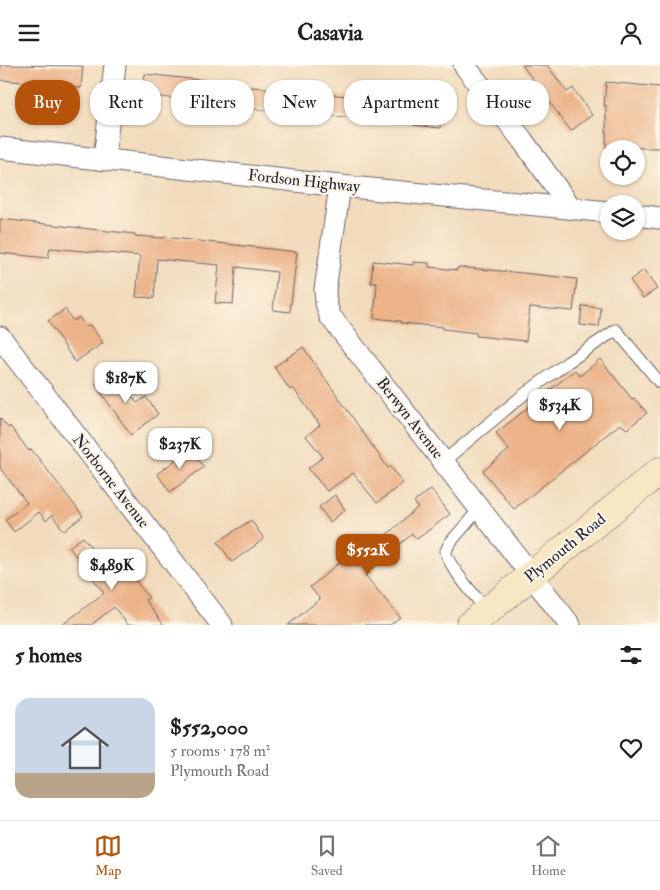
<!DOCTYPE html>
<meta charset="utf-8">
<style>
body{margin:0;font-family:"IM FELL Double Pica",serif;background:#f6f6f6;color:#202124;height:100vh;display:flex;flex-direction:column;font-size:19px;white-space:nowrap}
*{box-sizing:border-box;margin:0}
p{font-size:16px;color:#757577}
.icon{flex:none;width:28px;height:28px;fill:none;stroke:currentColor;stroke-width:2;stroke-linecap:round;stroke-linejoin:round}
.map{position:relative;height:560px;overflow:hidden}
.side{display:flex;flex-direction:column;background:#fff;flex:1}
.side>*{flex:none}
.guide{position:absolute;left:15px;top:15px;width:630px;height:45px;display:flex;gap:10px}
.controls{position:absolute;left:600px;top:75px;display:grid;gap:10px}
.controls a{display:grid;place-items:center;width:45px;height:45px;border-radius:50%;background:#fff;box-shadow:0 1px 4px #0004;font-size:25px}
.price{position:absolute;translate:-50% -42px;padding:0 11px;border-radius:10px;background:#fff;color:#222;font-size:16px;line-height:32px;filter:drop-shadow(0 1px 2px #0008)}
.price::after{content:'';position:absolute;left:50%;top:30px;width:15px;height:11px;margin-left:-8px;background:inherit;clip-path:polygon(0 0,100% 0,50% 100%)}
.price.selected{background:#b45309;color:#fff}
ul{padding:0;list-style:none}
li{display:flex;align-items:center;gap:15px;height:125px;padding:0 15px}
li+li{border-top:1px solid #e0e0e0}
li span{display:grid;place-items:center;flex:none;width:140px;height:100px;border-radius:15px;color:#555}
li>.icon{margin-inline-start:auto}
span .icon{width:60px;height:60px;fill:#fffc;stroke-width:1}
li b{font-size:21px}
h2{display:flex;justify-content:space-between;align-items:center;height:60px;padding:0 15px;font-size:21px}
.chip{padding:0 18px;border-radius:20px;background:#fff;box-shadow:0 1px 4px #0004;font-size:18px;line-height:45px}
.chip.selected{background:#b45309;color:#fff}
header{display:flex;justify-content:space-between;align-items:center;height:65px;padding:0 15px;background:#fff;font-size:22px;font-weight:800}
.dock{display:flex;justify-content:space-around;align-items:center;height:70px;border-top:1px solid #e0e0e0;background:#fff;font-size:14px;color:#757577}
.dock a{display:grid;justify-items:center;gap:2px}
.dock .selected{color:#b45309}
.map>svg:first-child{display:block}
.building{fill:#ecb389}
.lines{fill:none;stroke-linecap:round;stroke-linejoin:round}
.lane-casing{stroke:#6b6368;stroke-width:13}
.street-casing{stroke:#6b6368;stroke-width:23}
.secondary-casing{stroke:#6b6368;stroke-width:29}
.lane{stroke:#fff;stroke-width:11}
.street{stroke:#fff;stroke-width:21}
.secondary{stroke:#f7e8c3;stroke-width:28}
.labels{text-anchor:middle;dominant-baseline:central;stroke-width:4.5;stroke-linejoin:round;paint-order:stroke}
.street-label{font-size:16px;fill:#22223b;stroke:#fcf5e5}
</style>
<header><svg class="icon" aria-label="menu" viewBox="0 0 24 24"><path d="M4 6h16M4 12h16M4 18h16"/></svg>Casavia<svg class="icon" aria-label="person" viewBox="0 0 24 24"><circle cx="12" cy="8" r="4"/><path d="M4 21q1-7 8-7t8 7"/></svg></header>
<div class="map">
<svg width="660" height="560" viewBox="0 0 660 560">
<rect width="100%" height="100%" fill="#fcf5e5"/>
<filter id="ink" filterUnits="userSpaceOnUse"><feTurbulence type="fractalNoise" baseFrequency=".02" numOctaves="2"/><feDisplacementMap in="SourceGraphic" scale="10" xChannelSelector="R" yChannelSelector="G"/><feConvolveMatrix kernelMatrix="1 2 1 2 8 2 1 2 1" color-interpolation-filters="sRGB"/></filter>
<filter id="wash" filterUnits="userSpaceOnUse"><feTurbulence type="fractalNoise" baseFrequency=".0096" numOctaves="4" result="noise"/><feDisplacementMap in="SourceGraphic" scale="20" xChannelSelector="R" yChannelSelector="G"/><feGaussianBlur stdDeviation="1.12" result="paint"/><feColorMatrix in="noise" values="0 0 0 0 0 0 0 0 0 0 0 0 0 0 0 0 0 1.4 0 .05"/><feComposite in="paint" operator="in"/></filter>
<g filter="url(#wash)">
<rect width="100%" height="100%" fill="#f2dbbc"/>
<g id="blocks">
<g class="building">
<path d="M0 0 83 1 81 23 24 19V17L0 15Z"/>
<path d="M522 0H547L567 27 573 23 592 50 571 66Z"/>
<path d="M145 9 210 16V18L368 33 366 54 222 41V39L143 30Z"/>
<path d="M606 17 660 22V83H606V40L604 41Z"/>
<path d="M415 39 442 41 440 63 413 60Z"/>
<path d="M0 154 135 169V171L163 173 164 172 297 187 290 247 273 245 277 207 236 202 233 239 215 238 219 200 157 194 154 233 136 232 140 191 50 183 48 193 0 188Z"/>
<path d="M373 196 413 200V197L429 198V202L457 205 458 202 523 208 577 214 573 246 530 242 526 276 476 271V268L443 264V262L401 258V256L374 253 377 218H371Z"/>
<path d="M644 205 657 224 643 233 630 215Z"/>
<path d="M582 241 601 243 599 262 580 260Z"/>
<path d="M65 244 73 256 79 252 86 262 90 260 103 278 75 297 48 256Z"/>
<path d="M303 282 388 403 390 401 403 418 377 438 353 408 327 426 308 403 323 392 306 371 320 360 293 323 290 325 274 302Z"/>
<path d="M600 294 632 334 634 333 647 348 627 364 620 359 514 444 483 406 509 385 496 368 575 305 580 311Z"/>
<path d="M113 306 137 338 146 332 158 349 131 370 95 319Z"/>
<path d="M0 353 8 363 10 361 29 386 31 384 83 451 64 466 52 450 46 456 39 447 14 467 5 455 27 438 0 403Z"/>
<path d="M190 384 204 402 170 427 157 409Z"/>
<path d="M431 424 450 449 417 474 412 469 365 510 400 552 390 560H288L320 534 310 522 349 490 356 497 418 442 414 437Z"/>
<path d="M335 430 345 445 330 457 319 442Z"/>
<path d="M251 455 264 474 232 497 218 477Z"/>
<path d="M83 472 102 496 113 487 149 533 145 535 164 560H128L114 542 91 560H62L104 528 69 482Z"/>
</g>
</g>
</g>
<g filter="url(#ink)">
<use href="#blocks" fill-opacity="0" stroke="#6b6368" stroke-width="1"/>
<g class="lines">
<defs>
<g id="lane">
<path d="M444 396 522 331 568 297 616 265 660 318"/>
<path d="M480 443 449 479C449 480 446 485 446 486 445 497 479 536 487 546"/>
</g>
<g id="street">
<path d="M464 0 523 76 571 143"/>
<path d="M0 83 340 121 609 147"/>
<path d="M104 94 115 0"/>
<path d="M340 121 325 225 326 238 330 251 570 560"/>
<path d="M636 150 660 153"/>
<path d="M0 272 222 560"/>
</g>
<path id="secondary" d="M470 560 660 406"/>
</defs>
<use href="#lane" class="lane-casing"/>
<use href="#street" class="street-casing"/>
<use href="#secondary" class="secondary-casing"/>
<use href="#lane" class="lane"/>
<use href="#street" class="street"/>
<use href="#secondary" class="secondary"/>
</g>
</g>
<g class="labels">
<g class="street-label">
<text transform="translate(304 116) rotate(6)">Fordson Highway</text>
<text transform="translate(410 353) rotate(52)">Berwyn Avenue</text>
<text transform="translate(111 416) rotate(52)">Norborne Avenue</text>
<text transform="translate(565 483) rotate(-39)">Plymouth Road</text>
</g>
</g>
</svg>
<div class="controls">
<a><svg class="icon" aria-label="locate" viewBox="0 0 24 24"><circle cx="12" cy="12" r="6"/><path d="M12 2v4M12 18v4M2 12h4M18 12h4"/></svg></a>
<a><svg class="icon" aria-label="layers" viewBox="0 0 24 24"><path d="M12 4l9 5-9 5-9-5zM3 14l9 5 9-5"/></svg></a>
</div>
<b class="price" style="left:126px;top:339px">$187K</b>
<b class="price" style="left:560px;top:366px">$534K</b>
<b class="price" style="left:180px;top:405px">$237K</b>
<b class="price selected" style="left:368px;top:511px">$552K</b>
<b class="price" style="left:112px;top:526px">$489K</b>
<div class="guide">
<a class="chip selected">Buy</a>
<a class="chip">Rent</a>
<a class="chip">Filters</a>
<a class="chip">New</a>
<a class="chip">Apartment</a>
<a class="chip">House</a>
</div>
</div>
<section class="side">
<h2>5 homes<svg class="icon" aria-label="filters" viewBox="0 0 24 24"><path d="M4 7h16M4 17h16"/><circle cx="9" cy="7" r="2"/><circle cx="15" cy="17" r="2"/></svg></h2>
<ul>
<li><span style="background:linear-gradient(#c9d6e8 75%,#b9a48a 0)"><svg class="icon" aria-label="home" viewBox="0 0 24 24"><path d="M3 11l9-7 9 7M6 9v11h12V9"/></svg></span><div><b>$552,000</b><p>5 rooms · 178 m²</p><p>Plymouth Road</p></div><svg class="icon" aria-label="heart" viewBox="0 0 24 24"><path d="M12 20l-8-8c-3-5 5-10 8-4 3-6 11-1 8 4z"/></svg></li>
</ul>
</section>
<nav class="dock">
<a class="selected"><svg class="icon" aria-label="map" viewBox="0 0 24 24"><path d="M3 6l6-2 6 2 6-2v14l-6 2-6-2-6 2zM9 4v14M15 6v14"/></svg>Map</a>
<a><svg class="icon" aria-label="saved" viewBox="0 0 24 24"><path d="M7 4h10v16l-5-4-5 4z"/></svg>Saved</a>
<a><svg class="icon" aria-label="home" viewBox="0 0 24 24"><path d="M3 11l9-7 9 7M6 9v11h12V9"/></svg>Home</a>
</nav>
